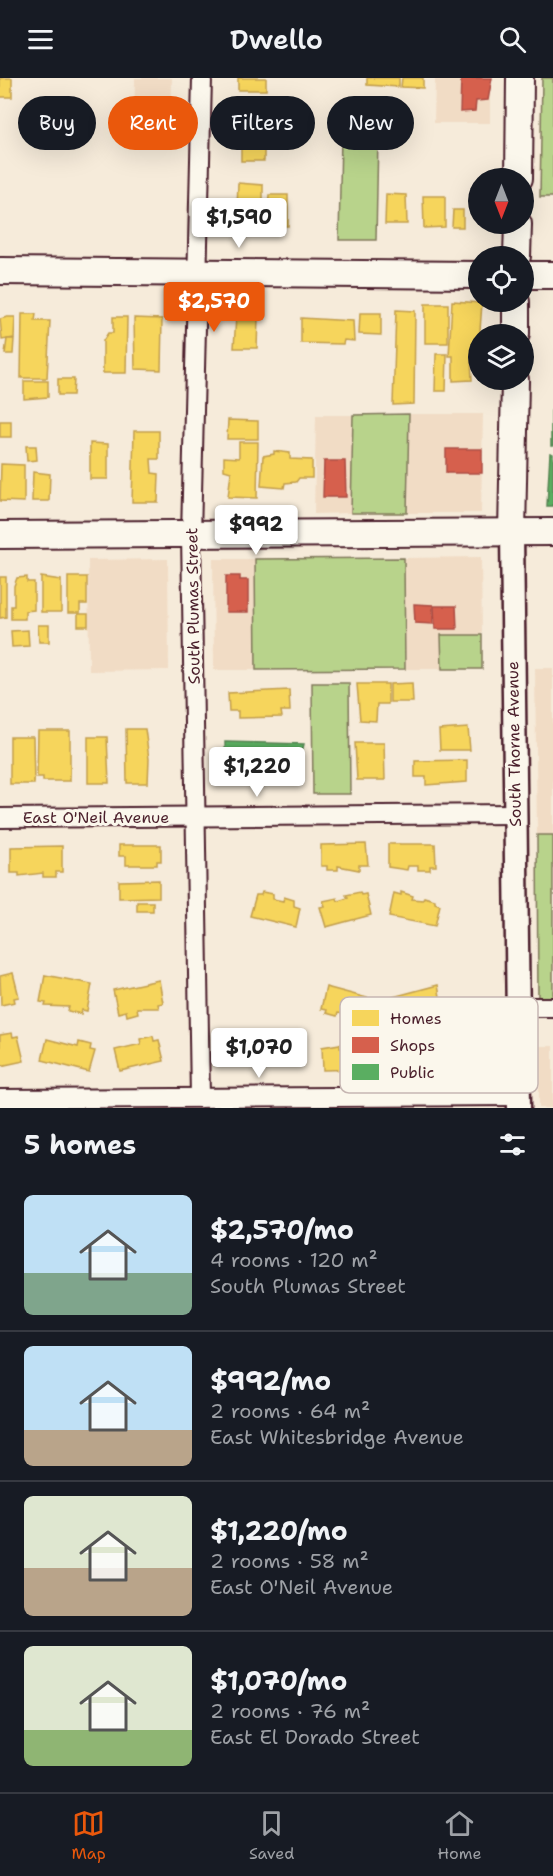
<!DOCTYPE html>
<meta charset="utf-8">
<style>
body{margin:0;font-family:"Shantell Sans",sans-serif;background:#242831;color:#f1f3f6;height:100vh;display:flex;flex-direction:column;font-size:22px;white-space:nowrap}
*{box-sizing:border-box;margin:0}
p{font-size:20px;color:#9ea1a6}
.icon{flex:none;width:33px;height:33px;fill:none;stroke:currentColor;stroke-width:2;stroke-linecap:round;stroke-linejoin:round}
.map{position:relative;height:1030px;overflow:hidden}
.panel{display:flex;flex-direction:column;background:#171b24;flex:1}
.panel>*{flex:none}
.banner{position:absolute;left:18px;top:18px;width:518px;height:54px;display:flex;gap:12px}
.needle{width:39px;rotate:180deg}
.tools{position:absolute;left:468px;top:90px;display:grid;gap:12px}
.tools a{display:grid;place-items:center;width:66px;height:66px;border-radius:50%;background:#171b24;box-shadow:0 6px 24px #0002;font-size:30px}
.price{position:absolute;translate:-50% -51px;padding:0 14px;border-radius:6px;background:#fff;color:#222;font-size:20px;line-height:39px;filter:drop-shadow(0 2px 3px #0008)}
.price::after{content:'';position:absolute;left:50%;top:36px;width:18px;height:14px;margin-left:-9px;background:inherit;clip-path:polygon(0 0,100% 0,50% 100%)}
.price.selected{background:#ea580c;color:#fff}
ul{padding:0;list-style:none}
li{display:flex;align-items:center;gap:18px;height:150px;padding:0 24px}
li+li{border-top:2px solid #363941}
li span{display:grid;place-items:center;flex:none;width:168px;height:120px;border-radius:9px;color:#555}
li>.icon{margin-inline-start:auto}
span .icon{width:72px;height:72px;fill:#fffc;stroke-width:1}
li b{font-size:26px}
h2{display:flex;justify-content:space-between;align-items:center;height:72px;padding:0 24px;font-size:26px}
.tag{padding:0 21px;border-radius:27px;background:#171b24;box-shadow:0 6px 24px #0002;font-size:21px;line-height:54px}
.tag.selected{background:#ea580c;color:#fff}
header{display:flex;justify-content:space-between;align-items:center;height:78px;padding:0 24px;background:#171b24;font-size:27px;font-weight:600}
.tab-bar{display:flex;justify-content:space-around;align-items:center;height:84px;border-top:2px solid #363941;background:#171b24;font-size:16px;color:#9ea1a6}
.tab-bar a{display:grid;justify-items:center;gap:3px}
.tab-bar .selected{color:#ea580c}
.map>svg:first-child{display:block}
.built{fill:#f1dcc5}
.green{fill:#b8d38b;stroke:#81795b;stroke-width:1.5}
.homes{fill:#f6d55c;stroke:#c29e4d;stroke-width:1.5}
.shops{fill:#d6604d;stroke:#ac4c43;stroke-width:1.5}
.public{fill:#5aae61;stroke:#558351;stroke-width:1.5}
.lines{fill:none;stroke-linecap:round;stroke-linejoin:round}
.minor-casing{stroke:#4a1f2b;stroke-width:22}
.tertiary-casing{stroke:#4a1f2b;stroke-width:27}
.secondary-casing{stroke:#4a1f2b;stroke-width:30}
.minor{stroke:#fbf7ec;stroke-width:18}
.tertiary{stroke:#fbf7ec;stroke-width:22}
.secondary{stroke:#fbf7ec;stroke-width:26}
.labels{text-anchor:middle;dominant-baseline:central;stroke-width:6;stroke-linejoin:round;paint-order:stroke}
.street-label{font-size:16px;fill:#4a1f2b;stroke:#fbf7ec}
.key{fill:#fbf7ec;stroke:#c6b6b2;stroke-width:1.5}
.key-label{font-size:16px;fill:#4a1f2b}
</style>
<header><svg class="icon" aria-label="menu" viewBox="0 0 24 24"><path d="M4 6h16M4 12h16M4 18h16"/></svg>Dwello<svg class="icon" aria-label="search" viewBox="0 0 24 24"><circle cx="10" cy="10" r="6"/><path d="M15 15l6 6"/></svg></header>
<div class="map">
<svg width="553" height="1030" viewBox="0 0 553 1030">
<rect width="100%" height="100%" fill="#f6ebda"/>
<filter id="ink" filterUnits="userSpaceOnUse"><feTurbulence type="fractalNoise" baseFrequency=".0167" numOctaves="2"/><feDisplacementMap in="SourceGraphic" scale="12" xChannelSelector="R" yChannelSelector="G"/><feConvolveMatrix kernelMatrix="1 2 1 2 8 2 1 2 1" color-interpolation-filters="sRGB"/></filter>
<g filter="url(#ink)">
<g class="built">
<path d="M135 0H172L171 47H134Z"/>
<path d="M435 0H490V45H434Z"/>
<path d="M409 336H483L481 435H407Z"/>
<path d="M316 337H353L351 435 314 436Z"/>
<path d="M481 479 482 557H442V591H405L404 480Z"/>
<path d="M168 481 169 592 89 593 88 482Z"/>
<path d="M213 481H255L256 592H214Z"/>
<path d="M535 590H553V757H537Z"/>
<rect x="539" y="968" width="14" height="62"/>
</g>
<g class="green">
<path d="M542 0H553V119H540Z"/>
<path d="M341 58H378L376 162H339Z"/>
<path d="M409 336 407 435H351L353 337Z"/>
<path d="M404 480 405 591 256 592 255 481Z"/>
<path d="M441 557H482V591H442Z"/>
<path d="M312 605H349L350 716H313Z"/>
<path d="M537 757H553V924L538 922Z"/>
</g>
<g class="homes">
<rect x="0" y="0" width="12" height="19"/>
<rect x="238" y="0" width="28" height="12"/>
<path d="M367 0H399V9L367 7Z"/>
<path d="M402 0H423V10L401 9Z"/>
<rect x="241" y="66" width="23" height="17"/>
<path d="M238 105 263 107V143H231V128L237 129Z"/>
<path d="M386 116 406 117 407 146H385Z"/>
<path d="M269 117H288V148H267Z"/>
<path d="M423 118H445V149L424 150Z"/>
<path d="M453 132H463V149H452Z"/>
<path d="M452 223 482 225 478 280H471L472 302 453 303V278H449Z"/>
<rect x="425" y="226" width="23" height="39"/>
<path d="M396 232 415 233 414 326 393 327Z"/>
<path d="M360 235H381V257L359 256Z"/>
<path d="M22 236H36L35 243H50L47 300H21Z"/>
<path d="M236 238 258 240 257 270H234Z"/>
<path d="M7 239H15L14 260 2 262 0 241Z"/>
<path d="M113 239H127L126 295H103V263L108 255H113Z"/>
<path d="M134 240 162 241 161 292 135 291Z"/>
<path d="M301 240 353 243 354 263 344 262 343 266 301 265Z"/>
<path d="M7 261H14L13 276H5Z"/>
<path d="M436 276H447L446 313H435Z"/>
<path d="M58 301H74L73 317H58Z"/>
<path d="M24 303H48V319L24 321Z"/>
<path d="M228 342 258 343V361H227Z"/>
<rect x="0" y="343" width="11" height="16"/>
<path d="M134 353H159V381H151L152 395 159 396 158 424H132Z"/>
<path d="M239 364H258L257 420 228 419 231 394 224 392V379L239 380Z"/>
<path d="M90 365 108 366V401H90Z"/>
<path d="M26 368H36L37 382 27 383Z"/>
<path d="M274 373 290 375V381L312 382V400H299L296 404 285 405 284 410 261 408 263 378 274 376Z"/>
<path d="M1 386 24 387V424L0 423Z"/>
<path d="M33 394 50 396 49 423H32Z"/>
<path d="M0 499H6V539L0 540Z"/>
<path d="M27 499V504H34V532L25 533V541H11V528H14V508L17 500Z"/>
<path d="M41 499 61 502V534H41Z"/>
<path d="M68 499H87V526H80V535H68Z"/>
<rect x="78" y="536" width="10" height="12"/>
<path d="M38 547H49V564H39Z"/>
<path d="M28 552 29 568 12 569 11 553Z"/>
<path d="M412 605 413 624H390V606Z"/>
<path d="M357 606H388V626H377L376 643 360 642Z"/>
<path d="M289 612 290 633H281L282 639 238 640V633H229L228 615Z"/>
<path d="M468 650 470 672H440L439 652Z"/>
<path d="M126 651H145L149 681 148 705H127Z"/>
<path d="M38 653H70V703H43V699H37Z"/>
<path d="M10 659H33L34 706H10Z"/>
<path d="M88 659H107L109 705H88Z"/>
<path d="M355 665H384L385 702H357Z"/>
<path d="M467 682V704L426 707V699H415V683Z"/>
<path d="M366 766 368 787H359V792L338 788V792H327V788H321V767Z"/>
<path d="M388 766H435L436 788H430V792H418V788H408L407 792 388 789Z"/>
<path d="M119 767H161V783H157V787H126V778H119Z"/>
<path d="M62 768V794H56V799H43V795L19 798V795H11V769Z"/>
<path d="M159 802V819L119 820V803Z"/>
<path d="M262 814 273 816V821L283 823 284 819 294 822V828L300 830 296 849 250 838 256 817H261Z"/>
<path d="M360 814 361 817 366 816 371 837 326 849 320 829 325 828 323 823 337 820 338 823 348 820 346 817Z"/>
<path d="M401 814 413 818 412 821 423 822 424 819 435 822V825L440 827 435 848 389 839 394 815 401 817Z"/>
<rect x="137" y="824" width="16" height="9"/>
<path d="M13 895 19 919 14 920 15 924 1 927 0 898Z"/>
<path d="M45 897 92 906 87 933 82 932 81 936 68 933 69 929 45 928 46 925 40 924Z"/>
<path d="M159 902 163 925 158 926 159 930H137L138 935 127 938 126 933 118 935 113 912Z"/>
<path d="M438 907 442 930H435L436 935 424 937 423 934 414 937V940L396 942 389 920Z"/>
<path d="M326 909 371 921 367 941 349 942V937L338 935 337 938 326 935 327 932 321 931Z"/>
<path d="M12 955 13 959 18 958 24 983 0 988V957Z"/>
<path d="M153 958 154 963 159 962 164 983 120 993 115 972 141 966 140 961Z"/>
<path d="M47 961 78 969 79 964 91 967 90 972 95 973 89 994 42 982Z"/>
<path d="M350 965 363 966 362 970H368V991L323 992 322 969 340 966V970H350Z"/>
</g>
<g class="shops">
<path d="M461 0H492L488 22 476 23 475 33 460 34Z"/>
<rect x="446" y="371" width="36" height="24"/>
<path d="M324 383H345L346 419H323Z"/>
<path d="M226 498H240V502H248V534H226Z"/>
<path d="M414 526 433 527V546L415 545Z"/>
<path d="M434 528H456L457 551H435Z"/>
</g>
<g class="public">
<path d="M553 332V368H551V333Z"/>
<path d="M550 375 553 376V428H547Z"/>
<path d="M225 664 304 666 300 682 303 699 226 700Z"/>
</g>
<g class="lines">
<defs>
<g id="minor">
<path d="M0 740 515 736"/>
<path d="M518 929H553"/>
<path d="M200 1020 191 457 202 0"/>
<path d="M0 1021 519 1018"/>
</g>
<path id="tertiary" d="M512 455 519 1030"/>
<g id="secondary">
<path d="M519 100 520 0"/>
<path d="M517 178 518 146"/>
<path d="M0 193 478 197"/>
<path d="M524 197H553"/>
<path d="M516 256V224"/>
<path d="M512 455 515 302"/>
<path d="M0 457 553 454"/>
</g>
</defs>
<use href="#minor" class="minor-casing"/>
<use href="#tertiary" class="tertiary-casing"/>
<use href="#secondary" class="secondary-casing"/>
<use href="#minor" class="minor"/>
<use href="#tertiary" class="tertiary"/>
<use href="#secondary" class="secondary"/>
</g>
</g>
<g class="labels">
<g class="street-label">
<text transform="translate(193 528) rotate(-91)">South Plumas Street</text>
<text transform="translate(514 666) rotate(-91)">South Thorne Avenue</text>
<text x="96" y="739">East O'Neil Avenue</text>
</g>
</g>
<rect x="340" y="919" width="198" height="96" rx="9" class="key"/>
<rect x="352" y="932" width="27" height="16" fill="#f6d55c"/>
<rect x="352" y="959" width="27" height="16" fill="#d6604d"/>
<rect x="352" y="986" width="27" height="16" fill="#5aae61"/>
<g class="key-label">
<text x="390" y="946">Homes</text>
<text x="390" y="973">Shops</text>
<text x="390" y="1000">Public</text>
</g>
</svg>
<div class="tools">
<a><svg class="needle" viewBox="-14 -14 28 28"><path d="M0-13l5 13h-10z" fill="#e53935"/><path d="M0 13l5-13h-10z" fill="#9ea1a6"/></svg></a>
<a><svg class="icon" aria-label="locate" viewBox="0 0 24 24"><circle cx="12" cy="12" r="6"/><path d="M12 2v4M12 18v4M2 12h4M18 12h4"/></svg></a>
<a><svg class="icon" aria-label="layers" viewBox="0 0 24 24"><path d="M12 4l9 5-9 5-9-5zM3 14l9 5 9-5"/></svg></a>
</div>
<b class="price" style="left:239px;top:171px">$1,590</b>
<b class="price selected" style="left:214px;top:255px">$2,570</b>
<b class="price" style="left:256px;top:478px">$992</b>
<b class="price" style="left:257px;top:720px">$1,220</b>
<b class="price" style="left:259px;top:1001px">$1,070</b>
<div class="banner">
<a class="tag">Buy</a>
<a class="tag selected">Rent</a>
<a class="tag">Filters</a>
<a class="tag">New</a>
</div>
</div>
<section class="panel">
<h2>5 homes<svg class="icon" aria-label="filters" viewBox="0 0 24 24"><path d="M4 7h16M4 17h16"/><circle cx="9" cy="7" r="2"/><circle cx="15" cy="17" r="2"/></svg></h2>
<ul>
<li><span style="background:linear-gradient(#bfe0f5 65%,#7fa58c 0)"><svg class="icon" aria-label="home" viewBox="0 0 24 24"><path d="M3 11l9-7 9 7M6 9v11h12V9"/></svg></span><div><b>$2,570/mo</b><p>4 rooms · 120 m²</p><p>South Plumas Street</p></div></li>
<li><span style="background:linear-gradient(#bfe0f5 70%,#b9a48a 0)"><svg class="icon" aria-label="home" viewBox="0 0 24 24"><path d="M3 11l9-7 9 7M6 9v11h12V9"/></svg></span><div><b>$992/mo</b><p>2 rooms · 64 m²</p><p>East Whitesbridge Avenue</p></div></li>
<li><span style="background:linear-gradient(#dfe7d0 60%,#b9a48a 0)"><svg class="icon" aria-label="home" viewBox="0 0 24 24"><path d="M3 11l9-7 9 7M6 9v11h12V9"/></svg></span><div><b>$1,220/mo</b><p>2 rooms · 58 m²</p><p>East O'Neil Avenue</p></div></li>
<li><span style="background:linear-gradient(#dfe7d0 70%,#8fb573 0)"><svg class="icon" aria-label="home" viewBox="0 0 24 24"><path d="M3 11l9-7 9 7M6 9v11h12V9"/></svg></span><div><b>$1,070/mo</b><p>2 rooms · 76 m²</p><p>East El Dorado Street</p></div></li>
</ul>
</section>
<nav class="tab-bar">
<a class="selected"><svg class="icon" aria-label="map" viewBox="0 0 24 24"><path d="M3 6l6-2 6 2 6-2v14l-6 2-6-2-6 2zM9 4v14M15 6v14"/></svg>Map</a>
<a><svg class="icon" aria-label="saved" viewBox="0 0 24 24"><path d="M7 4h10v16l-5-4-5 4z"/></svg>Saved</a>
<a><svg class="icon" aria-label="home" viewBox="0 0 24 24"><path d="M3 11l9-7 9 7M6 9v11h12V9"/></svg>Home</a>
</nav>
